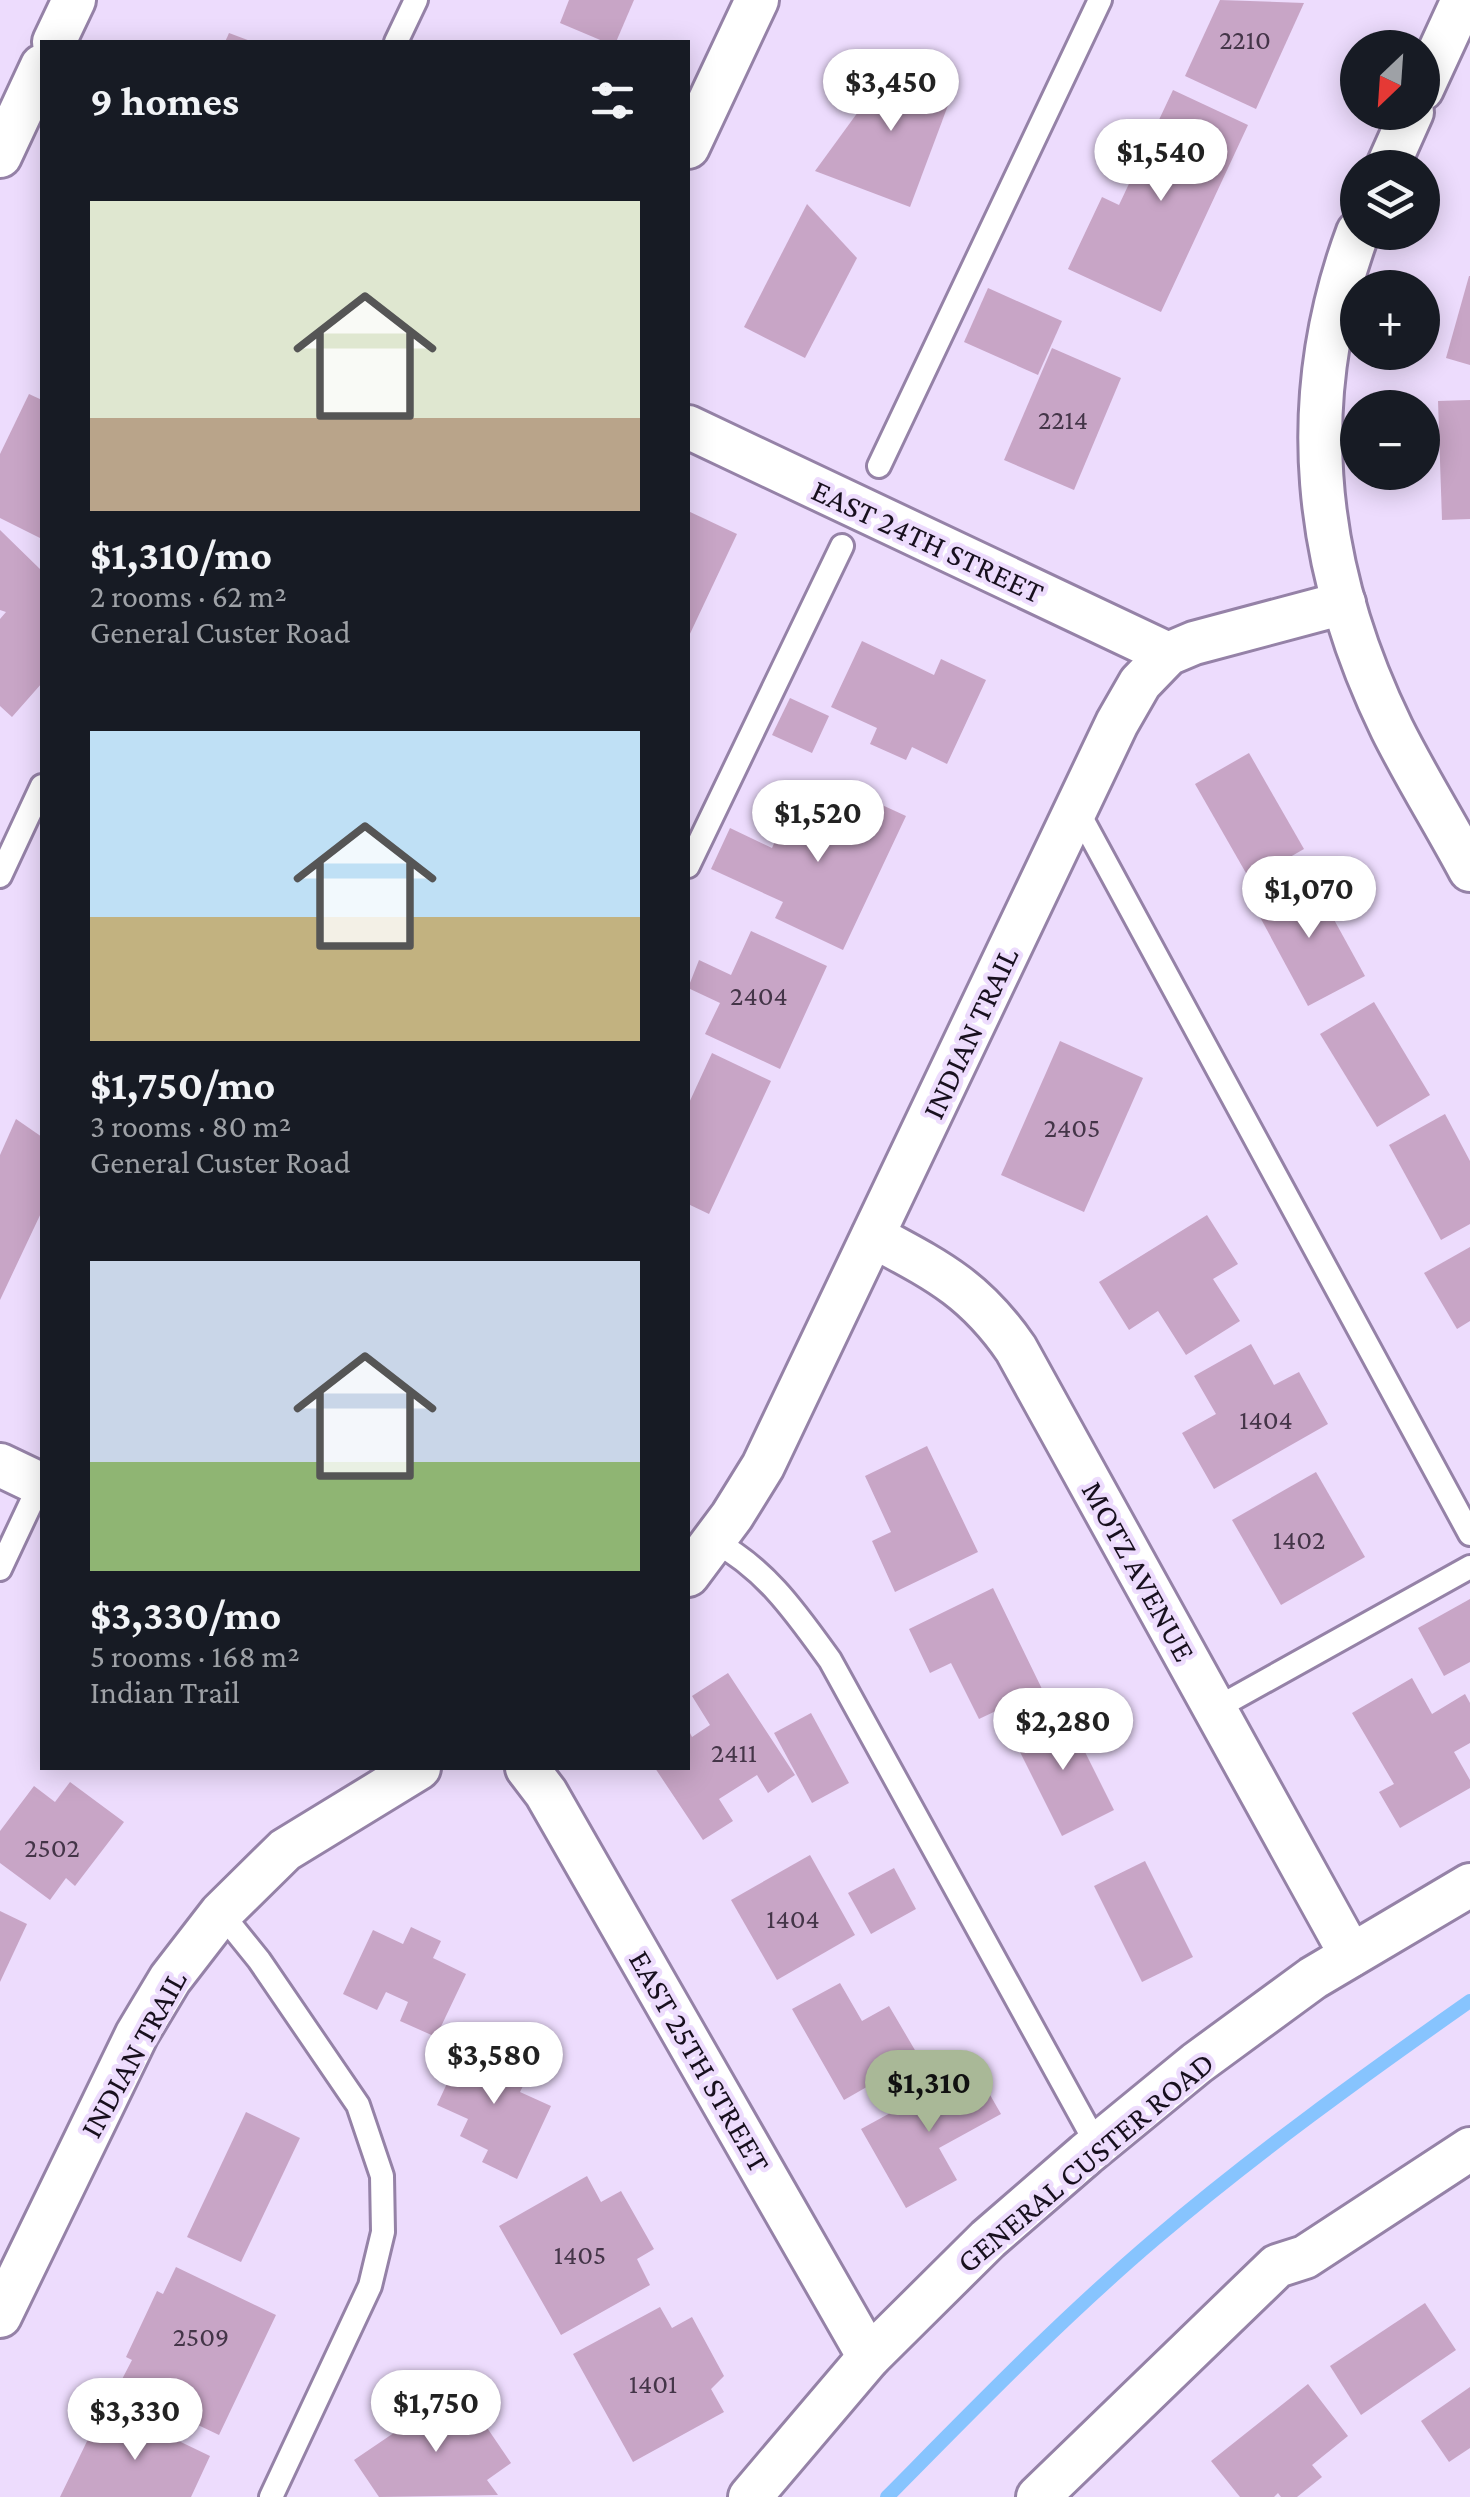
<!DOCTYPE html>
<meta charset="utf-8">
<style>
body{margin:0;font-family:"Crimson Pro",serif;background:#20242c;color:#f1f3f6;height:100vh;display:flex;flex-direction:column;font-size:38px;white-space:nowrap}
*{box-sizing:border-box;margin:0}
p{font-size:32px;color:#9ea1a6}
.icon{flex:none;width:55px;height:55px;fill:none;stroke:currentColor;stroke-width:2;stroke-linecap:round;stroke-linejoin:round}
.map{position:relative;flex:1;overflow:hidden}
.drawer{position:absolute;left:40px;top:40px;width:650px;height:1730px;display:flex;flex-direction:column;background:#171b24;border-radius:0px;box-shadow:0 5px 25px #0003}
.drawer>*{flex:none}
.needle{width:65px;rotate:205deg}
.tools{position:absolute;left:1340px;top:30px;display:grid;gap:20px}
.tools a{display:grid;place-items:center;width:100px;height:100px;border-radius:50%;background:#171b24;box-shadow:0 5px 25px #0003;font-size:50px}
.price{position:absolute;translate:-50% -85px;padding:0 22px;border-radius:35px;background:#fff;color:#222;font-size:32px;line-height:65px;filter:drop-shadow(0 2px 5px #0008)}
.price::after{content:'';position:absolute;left:50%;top:60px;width:30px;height:22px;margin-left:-15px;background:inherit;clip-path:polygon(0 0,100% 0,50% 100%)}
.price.current{background:#a9b897;color:#111}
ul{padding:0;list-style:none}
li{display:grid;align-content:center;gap:20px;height:530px;padding:0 50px}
li span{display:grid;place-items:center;height:310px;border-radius:0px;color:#555}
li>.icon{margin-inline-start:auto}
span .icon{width:180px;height:180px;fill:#fffc;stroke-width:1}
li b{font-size:42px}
h2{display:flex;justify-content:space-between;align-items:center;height:120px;padding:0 50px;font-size:42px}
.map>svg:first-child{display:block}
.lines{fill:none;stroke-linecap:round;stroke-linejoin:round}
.stream{stroke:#87c4fe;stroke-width:14}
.building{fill:#c8a5c6}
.lane-casing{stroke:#9582a7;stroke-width:28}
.street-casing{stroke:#9582a7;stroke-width:48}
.lane{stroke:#fff;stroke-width:22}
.street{stroke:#fff;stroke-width:42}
.labels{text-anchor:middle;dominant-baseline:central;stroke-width:9;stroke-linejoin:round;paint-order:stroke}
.number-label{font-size:28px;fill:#443548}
.street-label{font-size:32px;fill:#18101e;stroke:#eddcfd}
</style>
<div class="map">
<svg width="1470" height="2497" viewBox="0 0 1470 2497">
<rect width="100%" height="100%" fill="#eddcfd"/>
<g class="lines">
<path class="stream" d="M887 2497C974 2409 1061 2319 1155 2239 1255 2154 1363 2076 1470 2001"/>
</g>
<g class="building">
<path d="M569 0H634L616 42H605L560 23Z"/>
<path d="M1220 0 1304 3 1256 109 1185 76Z"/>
<path d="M229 33 253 42H225Z"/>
<path d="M901 53 953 92 910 207 815 171Z"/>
<path d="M1173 90 1248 125 1161 312 1068 269 1102 197 1119 205Z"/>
<path d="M807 204 857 258 805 358 744 327Z"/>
<path d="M1469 276H1470V365L1446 358Z"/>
<path d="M988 288 1062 321 1038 375 964 342Z"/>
<path d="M1052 348 1121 378 1074 490 1004 460Z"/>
<path d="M29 394 42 400V539L0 518V454Z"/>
<path d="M1470 400V519L1442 520 1438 401Z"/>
<path d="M688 511 737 534 688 638Z"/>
<path d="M0 530 42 571V683L12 717 0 706V619L6 612 0 610Z"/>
<path d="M862 641 934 675 941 659 986 680 947 764 912 747 906 760 870 744 877 728 831 707Z"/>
<path d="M790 698 829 716 812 753 772 735Z"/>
<path d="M1249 753 1304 849 1250 880 1195 784Z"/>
<path d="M845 788 906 816 843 950 775 918 783 902 711 869 730 828 772 848 789 811 826 828Z"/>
<path d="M1310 876 1365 976 1308 1006 1254 906Z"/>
<path d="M751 931 827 966 780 1069 705 1034 720 1003 688 988 699 960 731 975Z"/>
<path d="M1374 1002 1430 1095 1377 1127 1320 1034Z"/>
<path d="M1060 1041 1143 1078 1084 1212 1001 1175Z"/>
<path d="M712 1053 771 1081 709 1214 688 1204V1105Z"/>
<path d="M1445 1114 1470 1161V1224L1441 1240 1389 1145Z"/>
<path d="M16 1119 42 1137V1211L0 1300V1155Z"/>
<path d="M1207 1215 1238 1264 1213 1279 1240 1321 1186 1355 1158 1311 1129 1330 1099 1282Z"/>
<path d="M1470 1247V1321L1457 1329 1424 1273Z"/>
<path d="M1251 1344 1274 1385 1299 1372 1328 1424 1214 1489 1182 1433 1216 1414 1194 1376Z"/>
<path d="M927 1446 978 1552 895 1592 872 1541 891 1532 865 1476Z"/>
<path d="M1316 1472 1365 1557 1281 1605 1232 1520Z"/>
<path d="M993 1588 1042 1689 979 1719 951 1663 930 1673 909 1629Z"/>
<path d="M1470 1599V1662L1444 1676 1418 1628Z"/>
<path d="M728 1673 795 1775 768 1793 757 1775 719 1799 733 1821 703 1840 655 1768H688V1729L692 1737 710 1725 692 1696Z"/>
<path d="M1412 1678 1432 1714 1465 1694 1470 1703V1743L1454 1752 1470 1780V1788L1400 1828 1379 1792 1394 1784 1352 1713Z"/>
<path d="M1064 1710 1114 1810 1062 1836 1012 1736Z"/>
<path d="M811 1713 849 1783 812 1803 774 1733Z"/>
<path d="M70 1782 124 1822 75 1886 66 1878 50 1900 0 1863V1831L34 1786 55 1802Z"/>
<path d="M810 1855 855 1935 777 1980 731 1900Z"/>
<path d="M1145 1861 1193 1957 1142 1982 1094 1886Z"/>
<path d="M894 1868 916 1909 871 1934 848 1893Z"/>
<path d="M0 1911 27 1924 0 1982Z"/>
<path d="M411 1927 441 1941 433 1958 466 1974 436 2037 400 2021 408 2002 386 1992 377 2010 343 1994 373 1930 403 1944Z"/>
<path d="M840 1983 862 2021 889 2006 919 2057 844 2100 792 2009Z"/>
<path d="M469 2036 505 2052 499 2063 528 2076 520 2092 551 2106 517 2179 482 2162 488 2150 460 2136 468 2119 437 2105Z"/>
<path d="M974 2067 1001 2114 939 2148 957 2180 906 2208 861 2129Z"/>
<path d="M246 2112 300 2138 241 2262 187 2237Z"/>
<path d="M587 2176 601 2202 621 2191 654 2249 637 2259 650 2285 561 2335 499 2226Z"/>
<path d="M176 2267 276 2315 219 2435 118 2387 132 2360 126 2357 157 2291 163 2294Z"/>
<path d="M1425 2303 1456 2350 1361 2415 1330 2366Z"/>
<path d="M660 2307 672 2328 692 2317 724 2376 711 2389 724 2412 633 2462 573 2354Z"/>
<path d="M1308 2384 1348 2436 1312 2465 1322 2477 1297 2497H1281L1278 2493 1274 2497H1240L1211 2461Z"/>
<path d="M1470 2387V2448L1449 2462 1421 2421Z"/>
<path d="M460 2388 511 2463 487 2480 498 2495 379 2497 354 2460Z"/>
<path d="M110 2408 210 2456 191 2497H60L91 2433 98 2436Z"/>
</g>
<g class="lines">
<defs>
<g id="lane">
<path d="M396 42 416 0"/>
<path d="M879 466 1100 0"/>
<path d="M1076 808 1470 1534"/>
<path d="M688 866 842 546"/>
<path d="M0 876 42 786"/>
<path d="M714 1541C766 1569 796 1613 830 1660L1097 2145"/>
<path d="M0 1569 40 1484"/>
<path d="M1215 1709 1470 1567"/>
<path d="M221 1913 259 1960 358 2105 382 2176 383 2232 370 2286 271 2497"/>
</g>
<g id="street">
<path d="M54 42 74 0"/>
<path d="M1422 89 1463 0"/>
<path d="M688 147 757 0"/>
<path d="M0 156 42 66"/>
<path d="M1387 168 1412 112"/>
<path d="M1358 232C1295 401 1314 569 1392 729 1416 777 1445 823 1470 870"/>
<path d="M688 427 1168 654"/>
<path d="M873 1236C936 1270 974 1288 1016 1349L1351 1955"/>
<path d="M0 1465 42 1485"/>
<path d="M688 1575 732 1516 763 1466 1117 723 1140 683 1168 654 1194 643 1344 603"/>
<path d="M527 1768 546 1793 869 2357"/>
<path d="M0 2316 137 2034 170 1979 221 1913 285 1850 419 1768"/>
<path d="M750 2497 869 2357 988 2239 1086 2154 1197 2063 1313 1978 1470 1885"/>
<path d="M1038 2497 1277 2266 1305 2257 1470 2149"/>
</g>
</defs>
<use href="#lane" class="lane-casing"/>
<use href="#street" class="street-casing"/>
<use href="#lane" class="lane"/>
<use href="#street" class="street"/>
</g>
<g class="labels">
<g class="number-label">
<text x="1245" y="39">2210</text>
<text x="1063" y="419">2214</text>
<text x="759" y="995">2404</text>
<text x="1072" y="1127">2405</text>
<text x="1266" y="1419">1404</text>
<text x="1299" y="1539">1402</text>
<text x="734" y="1752">2411</text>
<text x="52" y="1847">2502</text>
<text x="793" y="1918">1404</text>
<text x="580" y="2254">1405</text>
<text x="201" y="2336">2509</text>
<text x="653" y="2383">1401</text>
</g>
<g class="street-label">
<text transform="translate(928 541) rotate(25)">EAST 24TH STREET</text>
<text transform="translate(970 1033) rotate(-65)">INDIAN TRAIL</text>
<text transform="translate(1139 1571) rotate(61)">MOTZ AVENUE</text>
<text transform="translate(133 2054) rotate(-61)">INDIAN TRAIL</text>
<text transform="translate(700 2061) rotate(60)">EAST 25TH STREET</text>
<text transform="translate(1085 2162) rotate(-40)">GENERAL CUSTER ROAD</text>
</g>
</g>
</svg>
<div class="tools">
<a><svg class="needle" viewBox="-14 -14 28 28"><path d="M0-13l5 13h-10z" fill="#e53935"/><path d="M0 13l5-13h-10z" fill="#9ea1a6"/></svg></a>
<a><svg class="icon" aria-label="layers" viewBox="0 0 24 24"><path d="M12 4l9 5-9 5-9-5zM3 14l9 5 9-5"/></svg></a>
<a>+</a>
<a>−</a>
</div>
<b class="price" style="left:891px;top:134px">$3,450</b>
<b class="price" style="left:1161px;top:204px">$1,540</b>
<b class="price" style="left:818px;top:865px">$1,520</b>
<b class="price" style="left:1309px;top:941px">$1,070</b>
<b class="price" style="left:1063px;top:1773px">$2,280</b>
<b class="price" style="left:494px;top:2107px">$3,580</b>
<b class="price current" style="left:929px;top:2135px">$1,310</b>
<b class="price" style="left:436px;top:2455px">$1,750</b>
<b class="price" style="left:135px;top:2463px">$3,330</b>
<section class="drawer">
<h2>9 homes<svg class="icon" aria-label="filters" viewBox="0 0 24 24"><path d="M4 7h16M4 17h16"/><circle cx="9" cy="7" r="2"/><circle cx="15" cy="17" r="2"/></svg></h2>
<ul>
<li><span style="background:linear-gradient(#dfe7d0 70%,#b9a48a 0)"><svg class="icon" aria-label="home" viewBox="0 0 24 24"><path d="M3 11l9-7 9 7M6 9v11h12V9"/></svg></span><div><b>$1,310/mo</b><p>2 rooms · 62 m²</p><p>General Custer Road</p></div></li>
<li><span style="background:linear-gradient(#bfe0f5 60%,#c2b280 0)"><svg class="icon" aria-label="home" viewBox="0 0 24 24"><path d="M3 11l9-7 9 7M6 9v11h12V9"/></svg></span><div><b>$1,750/mo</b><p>3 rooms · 80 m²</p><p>General Custer Road</p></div></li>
<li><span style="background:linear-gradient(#c9d6e8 65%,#8fb573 0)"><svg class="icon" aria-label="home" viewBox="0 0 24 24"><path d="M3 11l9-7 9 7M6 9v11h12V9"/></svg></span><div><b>$3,330/mo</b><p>5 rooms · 168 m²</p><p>Indian Trail</p></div></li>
</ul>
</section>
</div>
